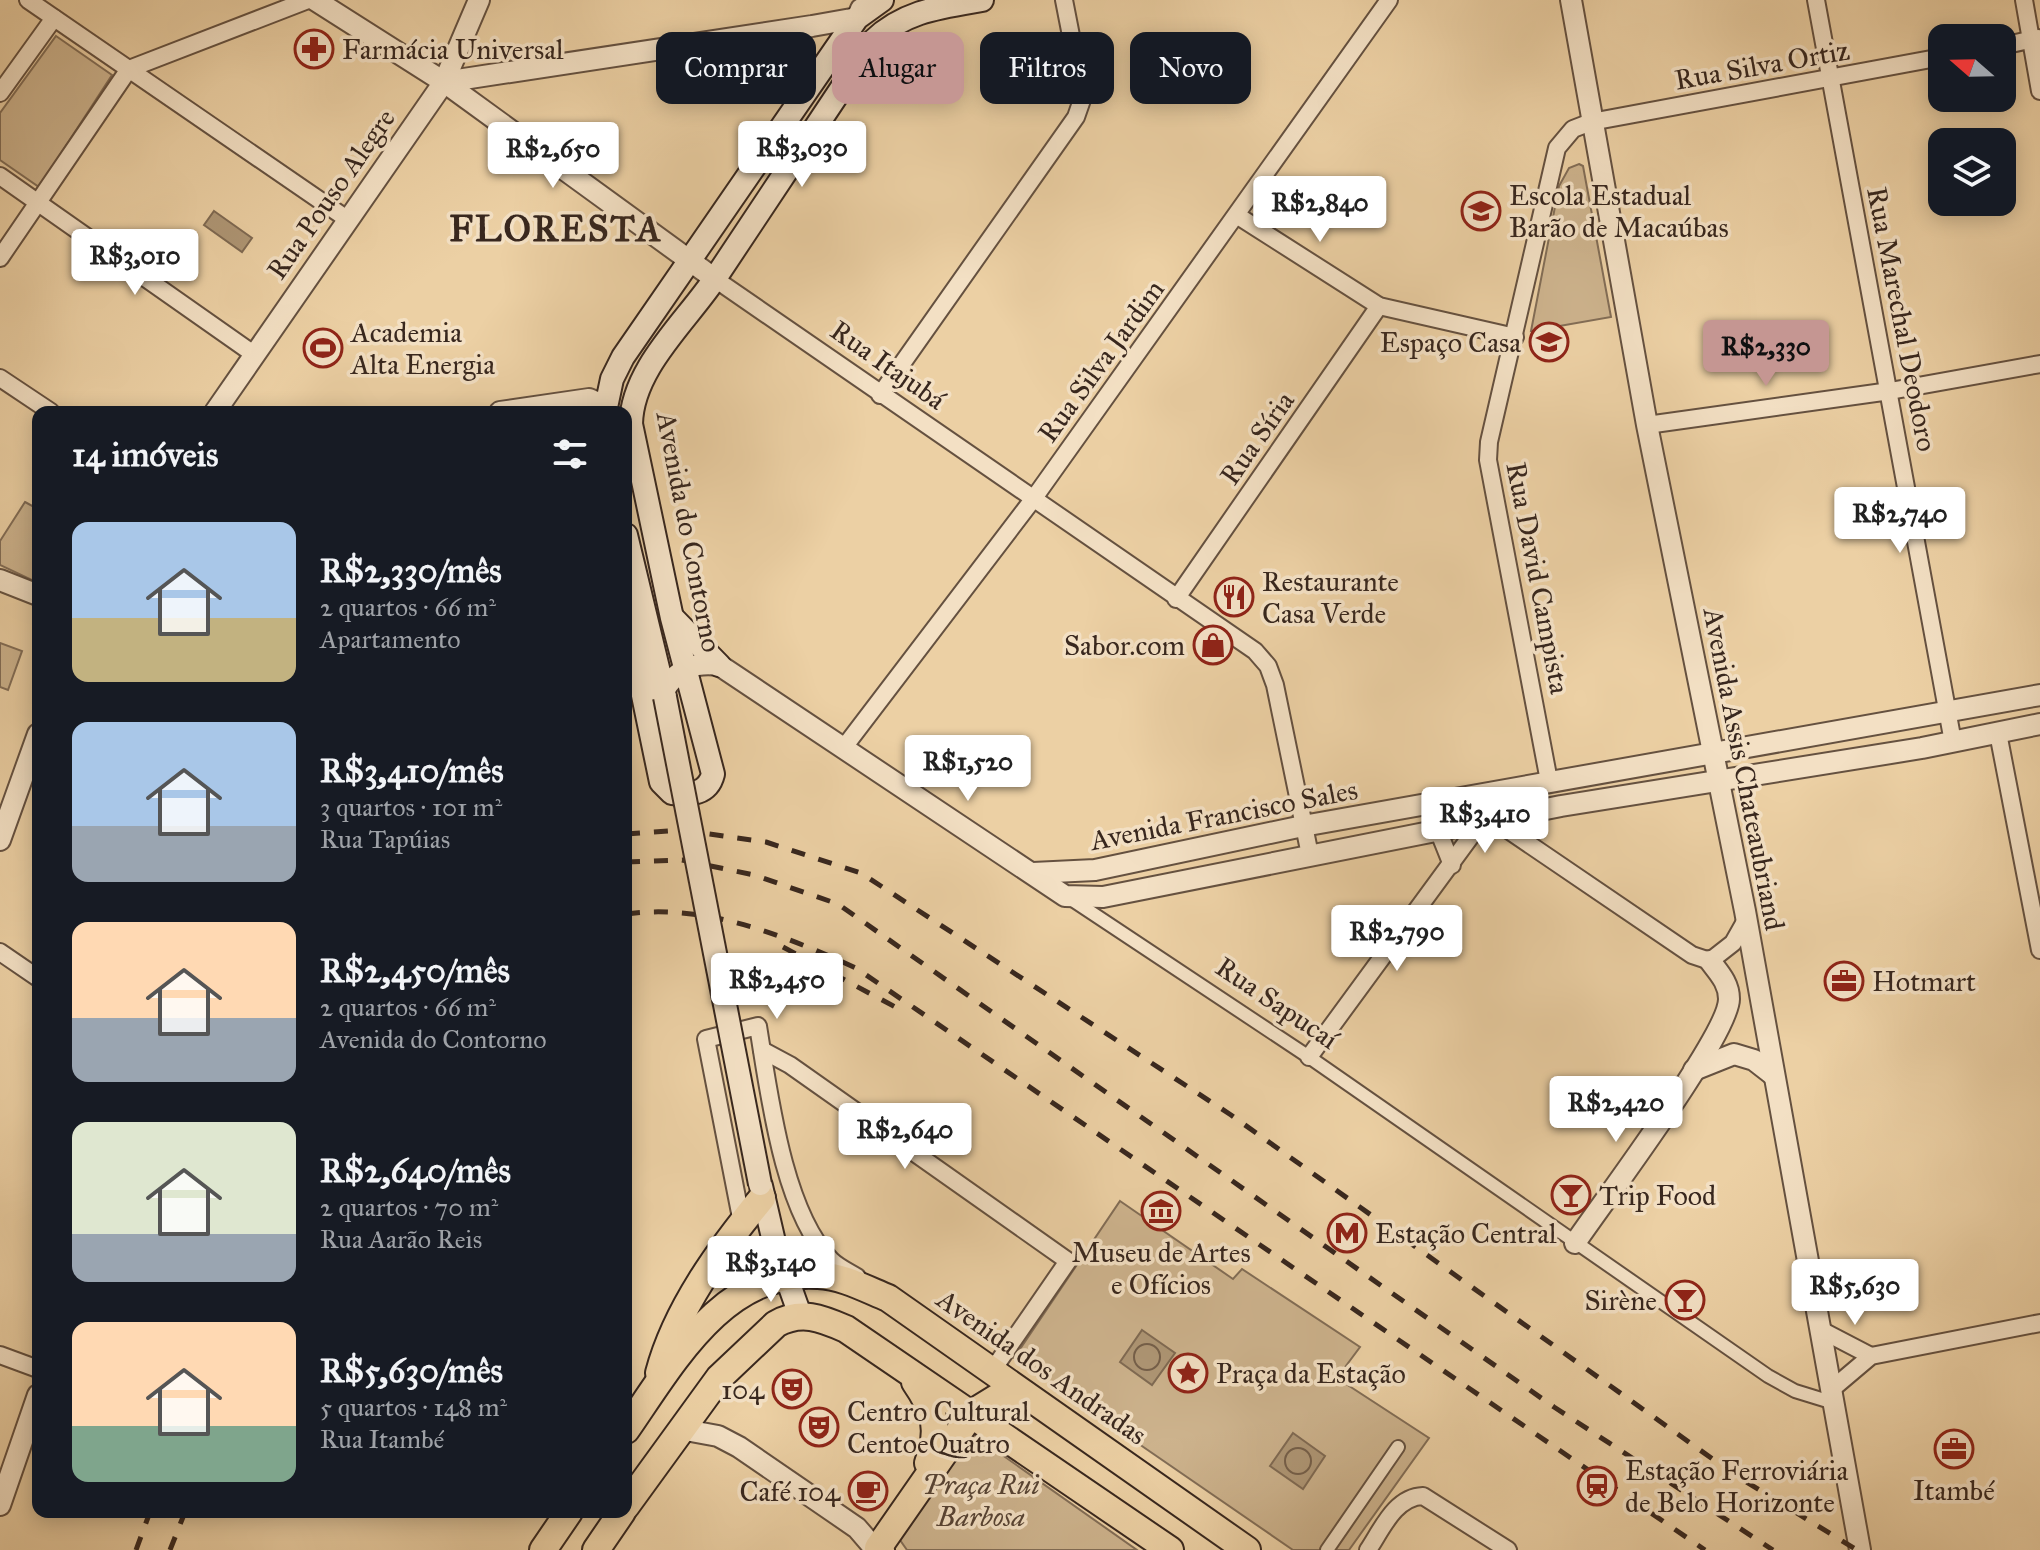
<!DOCTYPE html>
<html lang="pt">
<meta charset="utf-8">
<style>
body{margin:0;font-family:"IM FELL Great Primer",serif;background:#242831;color:#f1f3f6;height:100vh;display:flex;flex-direction:column;font-size:30px;white-space:nowrap}
*{box-sizing:border-box;margin:0}
p{font-size:26px;color:#9ea1a6}
.icon{flex:none;width:44px;height:44px;fill:none;stroke:currentColor;stroke-width:2;stroke-linecap:round;stroke-linejoin:round}
.map{position:relative;flex:1;overflow:hidden}
.drawer{position:absolute;left:32px;top:406px;width:600px;height:1112px;display:flex;flex-direction:column;background:#171b24;border-radius:16px;box-shadow:0 4px 20px #0003}
.drawer>*{flex:none}
.banner{position:absolute;left:656px;top:32px;width:760px;height:72px;display:flex;gap:16px}
.needle{width:52px;rotate:290deg}
.controls{position:absolute;left:1928px;top:24px;display:grid;gap:16px}
.controls a{display:grid;place-items:center;width:88px;height:88px;border-radius:16px;background:#171b24;box-shadow:0 4px 20px #0003;font-size:40px}
.price{position:absolute;translate:-50% -68px;padding:0 18px;border-radius:8px;background:#fff;color:#222;font-size:26px;line-height:52px;filter:drop-shadow(0 2px 4px #0008)}
.price::after{content:'';position:absolute;left:50%;top:48px;width:24px;height:18px;margin-left:-12px;background:inherit;clip-path:polygon(0 0,100% 0,50% 100%)}
.price.active{background:#c59692;color:#111}
ul{padding:0;list-style:none}
li{display:flex;align-items:center;gap:24px;height:200px;padding:0 40px}
li span{display:grid;place-items:center;flex:none;width:224px;height:160px;border-radius:16px;color:#555}
li>.icon{margin-inline-start:auto}
span .icon{width:96px;height:96px;fill:#fffc;stroke-width:1}
li b{font-size:34px}
h2{display:flex;justify-content:space-between;align-items:center;height:96px;padding:0 40px;font-size:34px}
.chip{padding:0 28px;border-radius:16px;background:#171b24;box-shadow:0 4px 20px #0003;font-size:28px;line-height:72px}
.chip.active{background:#c59692;color:#111}
.map>svg:first-child{display:block}
.green{fill:#cdb38d;stroke:#826d56;stroke-width:2}
.water{fill:#af9776;stroke:#7f6a53;stroke-width:2}
.lines{fill:none;stroke-linecap:round;stroke-linejoin:round}
.shore{stroke:#745f4a;stroke-width:2}
.pedestrian-casing{stroke:#655140;stroke-width:16}
.minor-casing{stroke:#655140;stroke-width:20}
.tertiary-casing{stroke:#655140;stroke-width:24}
.secondary-casing{stroke:#38271e;stroke-width:26}
.primary-casing{stroke:#38271e;stroke-width:30}
.pedestrian{stroke:#f3e0c4;stroke-width:12}
.minor{stroke:#f3e0c4;stroke-width:16}
.tertiary{stroke:#f3e0c4;stroke-width:20}
.secondary{stroke:#f3e0c4;stroke-width:22}
.primary{stroke:#ecd0a4;stroke-width:26}
.rail{stroke:#38271e;stroke-width:5;stroke-dasharray:14 14;stroke-linecap:butt}
.secondary-bridge-casing{stroke:#38271e;stroke-width:26;stroke-linecap:butt}
.secondary-bridge{stroke:#f3e0c4;stroke-width:22}
.labels{text-anchor:middle;dominant-baseline:central;stroke-width:7;stroke-linejoin:round;paint-order:stroke}
.poi-label{font-size:28px;fill:#38271e;stroke:#f3e0c4;text-anchor:start}
.street-label{font-size:28px;fill:#38271e;stroke:#f3e0c4}
.park-label{font-size:28px;font-style:italic;fill:#564334;stroke:#f3e0c4}
.district-label{font-size:36px;font-weight:bold;letter-spacing:2px;fill:#38271e;stroke:#f3e0c4}
</style>
<div class="map">
<svg width="2040" height="1550" viewBox="0 0 2040 1550">
<rect width="100%" height="100%" fill="#ecd0a4"/>
<filter id="stains"><feTurbulence type="fractalNoise" baseFrequency=".0025" numOctaves="4"/><feColorMatrix values="0 0 0 0 .2 0 0 0 0 .09 0 0 0 0 .02 0 0 0 .5 -.17"/></filter>
<radialGradient id="worn" r=".72"><stop offset=".6" stop-color="#630" stop-opacity="0"/><stop offset="1" stop-color="#630" stop-opacity=".3"/></radialGradient>
<g class="green">
<path d="M56 36 112 75 39 187 0 160V113Z"/>
<path d="M1579 164 1583 166 1611 317 1531 331 1559 186 1569 168Z"/>
<path d="M25 502 38 509V583L0 565V541Z"/>
<path d="M0 643 22 651 8 690 0 687Z"/>
<path d="M1120 1201 1233 1279 1242 1269 1360 1347 1337 1378 1429 1438 1349 1550H1293L1014 1358Z"/>
<path d="M971 1433 1137 1550H907L900 1540 903 1529Z"/>
</g>
<g class="water">
<path d="M214 211 252 238 242 252 204 225Z"/>
<path d="M1142 1330 1175 1353 1152 1385 1120 1362Z"/>
<path d="M1293 1433 1325 1456 1303 1489 1270 1466Z"/>
</g>
<g class="lines">
<g class="shore">
<circle cx="1147" cy="1357" r="13"/>
<circle cx="1298" cy="1461" r="13"/>
</g>
<defs>
<g id="pedestrian">
<path d="M1068 897 1309 1057 1768 1376 1795 1391 1834 1403"/>
<path d="M1327 1550 1398 1447"/>
</g>
<g id="minor">
<path d="M28 0 347 219"/>
<path d="M1816 0 1953 742"/>
<path d="M2024 0 2040 91"/>
<path d="M2002 46 2038 38"/>
<path d="M129 69 308 0"/>
<path d="M0 93 54 18"/>
<path d="M0 176 255 355"/>
<path d="M1238 216 1379 306 1515 337"/>
<path d="M0 258 129 69"/>
<path d="M715 279 1255 651 1268 666 1275 685 1310 855"/>
<path d="M0 378 51 412"/>
<path d="M880 395 1076 117 1083 97 1064 0"/>
<path d="M1647 425 1890 391 2040 364"/>
<path d="M1176 599 1379 306"/>
<path d="M1998 733 2040 950"/>
<path d="M845 746 1034 498 1389 0"/>
<path d="M1549 781 1488 460 1489 442 1557 148 1573 129 1591 122 1942 57"/>
<path d="M1492 819 1692 955 1710 961 1733 943 1746 920"/>
<path d="M1438 830 1452 865"/>
<path d="M0 952 38 978"/>
<path d="M762 1050 790 1065 1068 1261 992 1371"/>
<path d="M1309 1057 1482 821"/>
<path d="M742 1223 706 1039 758 1026C769 1093 783 1211 831 1260 838 1267 849 1272 857 1277"/>
<path d="M1821 1330 1871 1356"/>
<path d="M0 1355 38 1369"/>
<path d="M1832 1389 1871 1356 2040 1323"/>
<path d="M1368 1550C1382 1529 1395 1497 1423 1496L1508 1550"/>
</g>
<g id="tertiary">
<path d="M315 0 444 82 715 279"/>
<path d="M1571 0 1647 425 1745 911 1860 1550"/>
<path d="M444 82 812 26 857 18 861 9"/>
<path d="M215 412 444 82 479 0"/>
<path d="M500 412 589 399 605 406"/>
<path d="M0 580 38 595"/>
<path d="M664 691C677 668 694 662 719 665L1065 896 1103 897 1561 806 1922 748 2040 724"/>
<path d="M0 840 38 734"/>
<path d="M1033 873 1095 870 1303 826 2040 695"/>
<path d="M1694 1070 1734 1054 1754 1060 1772 1074"/>
<path d="M1575 1243C1602 1203 1729 1035 1729 999 1729 983 1719 973 1710 961"/>
<path d="M680 1429 718 1436 739 1447 857 1528 876 1550"/>
<path d="M0 1505 38 1395"/>
</g>
<g id="secondary">
<path d="M605 412 612 379 623 357 857 18 882 0"/>
<path d="M626 535 665 697"/>
<path d="M632 565 628 623 661 782 672 793C691 795 708 794 713 774L672 618 631 424C632 368 687 321 716 277 768 198 821 120 873 41 904 11 941 7 982 0"/>
<path d="M673 618 719 665"/>
<path d="M761 1186 774 1242 800 1315"/>
</g>
<g id="primary">
<path d="M659 1373C676 1309 720 1249 762 1198"/>
<path d="M915 1382C935 1411 941 1430 928 1463"/>
<path d="M626 1430C672 1364 724 1268 818 1275 842 1276 866 1289 888 1298L1247 1550"/>
<path d="M626 1506 719 1378 776 1324C801 1310 821 1318 846 1329L1170 1550"/>
<path d="M543 1550 569 1512"/>
<path d="M596 1550 622 1512"/>
<path d="M881 1550 878 1548 972 1413 998 1397 1024 1394"/>
</g>
</defs>
<use href="#pedestrian" class="pedestrian-casing"/>
<use href="#minor" class="minor-casing"/>
<use href="#tertiary" class="tertiary-casing"/>
<use href="#secondary" class="secondary-casing"/>
<use href="#primary" class="primary-casing"/>
<use href="#pedestrian" class="pedestrian"/>
<use href="#minor" class="minor"/>
<use href="#tertiary" class="tertiary"/>
<use href="#secondary" class="secondary"/>
<use href="#primary" class="primary"/>
<g class="rail">
<path d="M626 834 681 830 766 842 861 873 1231 1115 1735 1475 1857 1550"/>
<path d="M626 862 682 860 754 875 838 904 1554 1407 1773 1550"/>
<path d="M626 914C706 903 785 936 856 968L1705 1550"/>
<path d="M783 947 899 1009"/>
<path d="M136 1550 150 1512"/>
<path d="M170 1550 185 1512"/>
</g>
<defs>
<path id="secondary-bridge" d="M665 697 760 1184"/>
</defs>
<use href="#secondary-bridge" class="secondary-bridge-casing"/>
<use href="#secondary-bridge" class="secondary-bridge"/>
</g>
<defs>
<symbol id="pharmacy-ring" viewBox="-11 -11 22 22"><circle r="9.5" fill="#f3e0c4" stroke="#8f2418" stroke-width="1.5"/><path d="M-2-6h4v4h4v4h-4v4h-4v-4h-4v-4h4Z" fill="#8f2418"/></symbol>
<symbol id="school-ring" viewBox="-11 -11 22 22"><circle r="9.5" fill="#f3e0c4" stroke="#8f2418" stroke-width="1.5"/><path d="M0-5L7-2L0 1L-7-2ZM-4 1L0 2.5L4 1V4Q0 6-4 4Z" fill="#8f2418"/></symbol>
<symbol id="stadium-ring" viewBox="-11 -11 22 22"><circle r="9.5" fill="#f3e0c4" stroke="#8f2418" stroke-width="1.5"/><path d="M0-5a6.5 5 0 1 0 0 10a6.5 5 0 1 0 0-10ZM-3.5-1.8h7v3.6h-7Z" fill="#8f2418"/></symbol>
<symbol id="restaurant-ring" viewBox="-11 -11 22 22"><circle r="9.5" fill="#f3e0c4" stroke="#8f2418" stroke-width="1.5"/><path d="M-5-6h1v4h1v-4h1v4h1v-4h1v5L-1.5 .5V6h-2V.5L-5-1ZM5-6V6H3V1.5H1.5Q1.5-4 5-6Z" fill="#8f2418"/></symbol>
<symbol id="shop-ring" viewBox="-11 -11 22 22"><circle r="9.5" fill="#f3e0c4" stroke="#8f2418" stroke-width="1.5"/><path d="M-5-2.5h2.3a2.7 3.5 0 0 1 5.4 0H5L5.5 6h-11ZM-1.5-2.5h3a1.5 2.3 0 0 0-3 0Z" fill="#8f2418"/></symbol>
<symbol id="office-ring" viewBox="-11 -11 22 22"><circle r="9.5" fill="#f3e0c4" stroke="#8f2418" stroke-width="1.5"/><path d="M-6-3h4V-5.5h4V-3h4V5H-6ZM-1-4.5V-3h2v-1.5ZM-6 0V1H6V0Z" fill="#8f2418"/></symbol>
<symbol id="bar-ring" viewBox="-11 -11 22 22"><circle r="9.5" fill="#f3e0c4" stroke="#8f2418" stroke-width="1.5"/><path d="M-6-5H6L.8 .8V4.5H3.5V6h-7V4.5H-.8V.8Z" fill="#8f2418"/></symbol>
<symbol id="museum-ring" viewBox="-11 -11 22 22"><circle r="9.5" fill="#f3e0c4" stroke="#8f2418" stroke-width="1.5"/><path d="M0-6L6-3V-2H-6V-3ZM-5-1h2V3h-2ZM-1-1h2V3h-2ZM3-1h2V3H3ZM-6 4H6V6H-6Z" fill="#8f2418"/></symbol>
<symbol id="metro-ring" viewBox="-11 -11 22 22"><circle r="9.5" fill="#f3e0c4" stroke="#8f2418" stroke-width="1.5"/><path d="M-5.5 5V-5H-3L0 0L3-5H5.5V5H3V-.5L0 4L-3-.5V5Z" fill="#8f2418"/></symbol>
<symbol id="sight-ring" viewBox="-11 -11 22 22"><circle r="9.5" fill="#f3e0c4" stroke="#8f2418" stroke-width="1.5"/><path d="M0-6L1.8-2.2L6-1.7L2.9 1.2L3.7 5.4L0 3.3L-3.7 5.4L-2.9 1.2L-6-1.7L-1.8-2.2Z" fill="#8f2418"/></symbol>
<symbol id="theatre-ring" viewBox="-11 -11 22 22"><circle r="9.5" fill="#f3e0c4" stroke="#8f2418" stroke-width="1.5"/><path d="M-5-5.5Q0-4 5-5.5V0Q5 5 0 6Q-5 5-5 0ZM-3.3-2.5H-1v1.5H-3.3ZM1-2.5H3.3v1.5H1ZM-2.8 1Q0 5.5 2.8 1Z" fill="#8f2418"/></symbol>
<symbol id="station-ring" viewBox="-11 -11 22 22"><circle r="9.5" fill="#f3e0c4" stroke="#8f2418" stroke-width="1.5"/><path d="M-3-6H3Q5-6 5-4V2Q5 4 3 4L4.5 6H3L1.5 4h-3L-3 6H-4.5L-3 4Q-5 4-5 2V-4Q-5-6-3-6ZM-3.5-4v3h7v-3ZM-3.5 1v1.5H-2V1ZM2 1v1.5H3.5V1Z" fill="#8f2418"/></symbol>
<symbol id="cafe-ring" viewBox="-11 -11 22 22"><circle r="9.5" fill="#f3e0c4" stroke="#8f2418" stroke-width="1.5"/><path d="M-5.5-4.5H6V0H3Q3 3.5 0 3.5H-2.5Q-5.5 3.5-5.5 0ZM3-3.2v2h1.7v-2ZM-6 4.5H4V6H-6Z" fill="#8f2418"/></symbol>
</defs>
<g fill-rule="evenodd">
<use href="#pharmacy-ring" x="292" y="27" width="44" height="44"/>
<use href="#school-ring" x="1459" y="189" width="44" height="44"/>
<use href="#school-ring" x="1527" y="320" width="44" height="44"/>
<use href="#stadium-ring" x="301" y="326" width="44" height="44"/>
<use href="#restaurant-ring" x="1212" y="575" width="44" height="44"/>
<use href="#shop-ring" x="1191" y="623" width="44" height="44"/>
<use href="#office-ring" x="1822" y="959" width="44" height="44"/>
<use href="#bar-ring" x="1549" y="1173" width="44" height="44"/>
<use href="#museum-ring" x="1139" y="1189" width="44" height="44"/>
<use href="#metro-ring" x="1325" y="1211" width="44" height="44"/>
<use href="#bar-ring" x="1663" y="1278" width="44" height="44"/>
<use href="#sight-ring" x="1166" y="1351" width="44" height="44"/>
<use href="#theatre-ring" x="770" y="1367" width="44" height="44"/>
<use href="#theatre-ring" x="797" y="1405" width="44" height="44"/>
<use href="#office-ring" x="1932" y="1427" width="44" height="44"/>
<use href="#station-ring" x="1575" y="1464" width="44" height="44"/>
<use href="#cafe-ring" x="846" y="1469" width="44" height="44"/>
</g>
<g class="labels">
<g class="poi-label">
<text x="342" y="49">Farmácia Universal</text>
<text x="1509" y="195">Escola Estadual<tspan x="1509" dy="32">Barão de Macaúbas</tspan></text>
<text x="351" y="332">Academia<tspan x="351" dy="32">Alta Energia</tspan></text>
<text x="1521" y="342" text-anchor="end">Espaço Casa</text>
<text x="1262" y="581">Restaurante<tspan x="1262" dy="32">Casa Verde</tspan></text>
<text x="1185" y="645" text-anchor="end">Sabor.com</text>
<text x="1872" y="981">Hotmart</text>
<text x="1599" y="1195">Trip Food</text>
<text x="1375" y="1233">Estação Central</text>
<text x="1161" y="1252" text-anchor="middle">Museu de Artes<tspan x="1161" dy="32">e Ofícios</tspan></text>
<text x="1657" y="1300" text-anchor="end">Sirène</text>
<text x="1216" y="1373">Praça da Estação</text>
<text x="764" y="1389" text-anchor="end">104</text>
<text x="847" y="1411">Centro Cultural<tspan x="847" dy="32">CentoeQuatro</tspan></text>
<text x="1625" y="1470">Estação Ferroviária<tspan x="1625" dy="32">de Belo Horizonte</tspan></text>
<text x="1954" y="1490" text-anchor="middle">Itambé</text>
<text x="840" y="1491" text-anchor="end">Café 104</text>
</g>
<g class="street-label">
<text transform="translate(1762 65) rotate(-10)">Rua Silva Ortiz</text>
<text transform="translate(331 194) rotate(-55)">Rua Pouso Alegre</text>
<text transform="translate(1902 319) rotate(79)">Rua Marechal Deodoro</text>
<text transform="translate(1101 361) rotate(-54)">Rua Silva Jardim</text>
<text transform="translate(888 365) rotate(35)">Rua Itajubá</text>
<text transform="translate(1257 438) rotate(-55)">Rua Síria</text>
<text transform="translate(689 532) rotate(79)">Avenida do Contorno</text>
<text transform="translate(1538 578) rotate(79)">Rua David Campista</text>
<text transform="translate(1744 769) rotate(79)">Avenida Assis Chateaubriand</text>
<text transform="translate(1224 815) rotate(-11)">Avenida Francisco Sales</text>
<text transform="translate(1277 1003) rotate(34)">Rua Sapucaí</text>
<text transform="translate(1042 1367) rotate(35)">Avenida dos Andradas</text>
</g>
<g class="park-label">
<text x="981" y="1484">Praça Rui<tspan x="981" dy="32">Barbosa</tspan></text>
</g>
<g class="district-label">
<text x="556" y="229">FLORESTA</text>
</g>
</g>
<rect width="100%" height="100%" filter="url(#stains)"/>
<rect width="100%" height="100%" fill="url(#worn)"/>
</svg>
<div class="controls">
<a><svg class="needle" viewBox="-14 -14 28 28"><path d="M0-13l5 13h-10z" fill="#e53935"/><path d="M0 13l5-13h-10z" fill="#9ea1a6"/></svg></a>
<a><svg class="icon" aria-label="layers" viewBox="0 0 24 24"><path d="M12 4l9 5-9 5-9-5zM3 14l9 5 9-5"/></svg></a>
</div>
<b class="price" style="left:802px;top:189px">R$3,030</b>
<b class="price" style="left:553px;top:190px">R$2,650</b>
<b class="price" style="left:1320px;top:244px">R$2,840</b>
<b class="price" style="left:135px;top:297px">R$3,010</b>
<b class="price active" style="left:1766px;top:388px">R$2,330</b>
<b class="price" style="left:1900px;top:555px">R$2,740</b>
<b class="price" style="left:968px;top:803px">R$1,520</b>
<b class="price" style="left:1485px;top:855px">R$3,410</b>
<b class="price" style="left:1397px;top:973px">R$2,790</b>
<b class="price" style="left:777px;top:1021px">R$2,450</b>
<b class="price" style="left:1616px;top:1144px">R$2,420</b>
<b class="price" style="left:905px;top:1171px">R$2,640</b>
<b class="price" style="left:771px;top:1304px">R$3,140</b>
<b class="price" style="left:1855px;top:1327px">R$5,630</b>
<div class="banner">
<a class="chip">Comprar</a>
<a class="chip active">Alugar</a>
<a class="chip">Filtros</a>
<a class="chip">Novo</a>
</div>
<section class="drawer">
<h2>14 imóveis<svg class="icon" aria-label="filters" viewBox="0 0 24 24"><path d="M4 7h16M4 17h16"/><circle cx="9" cy="7" r="2"/><circle cx="15" cy="17" r="2"/></svg></h2>
<ul>
<li><span style="background:linear-gradient(#a9c7e8 60%,#c2b280 0)"><svg class="icon" aria-label="home" viewBox="0 0 24 24"><path d="M3 11l9-7 9 7M6 9v11h12V9"/></svg></span><div><b>R$2,330/mês</b><p>2 quartos · 66 m²</p><p>Apartamento</p></div></li>
<li><span style="background:linear-gradient(#a9c7e8 65%,#9aa5b1 0)"><svg class="icon" aria-label="home" viewBox="0 0 24 24"><path d="M3 11l9-7 9 7M6 9v11h12V9"/></svg></span><div><b>R$3,410/mês</b><p>3 quartos · 101 m²</p><p>Rua Tapúias</p></div></li>
<li><span style="background:linear-gradient(#ffd9b3 60%,#9aa5b1 0)"><svg class="icon" aria-label="home" viewBox="0 0 24 24"><path d="M3 11l9-7 9 7M6 9v11h12V9"/></svg></span><div><b>R$2,450/mês</b><p>2 quartos · 66 m²</p><p>Avenida do Contorno</p></div></li>
<li><span style="background:linear-gradient(#dfe7d0 70%,#9aa5b1 0)"><svg class="icon" aria-label="home" viewBox="0 0 24 24"><path d="M3 11l9-7 9 7M6 9v11h12V9"/></svg></span><div><b>R$2,640/mês</b><p>2 quartos · 70 m²</p><p>Rua Aarão Reis</p></div></li>
<li><span style="background:linear-gradient(#ffd9b3 65%,#7fa58c 0)"><svg class="icon" aria-label="home" viewBox="0 0 24 24"><path d="M3 11l9-7 9 7M6 9v11h12V9"/></svg></span><div><b>R$5,630/mês</b><p>5 quartos · 148 m²</p><p>Rua Itambé</p></div></li>
</ul>
</section>
</div>
